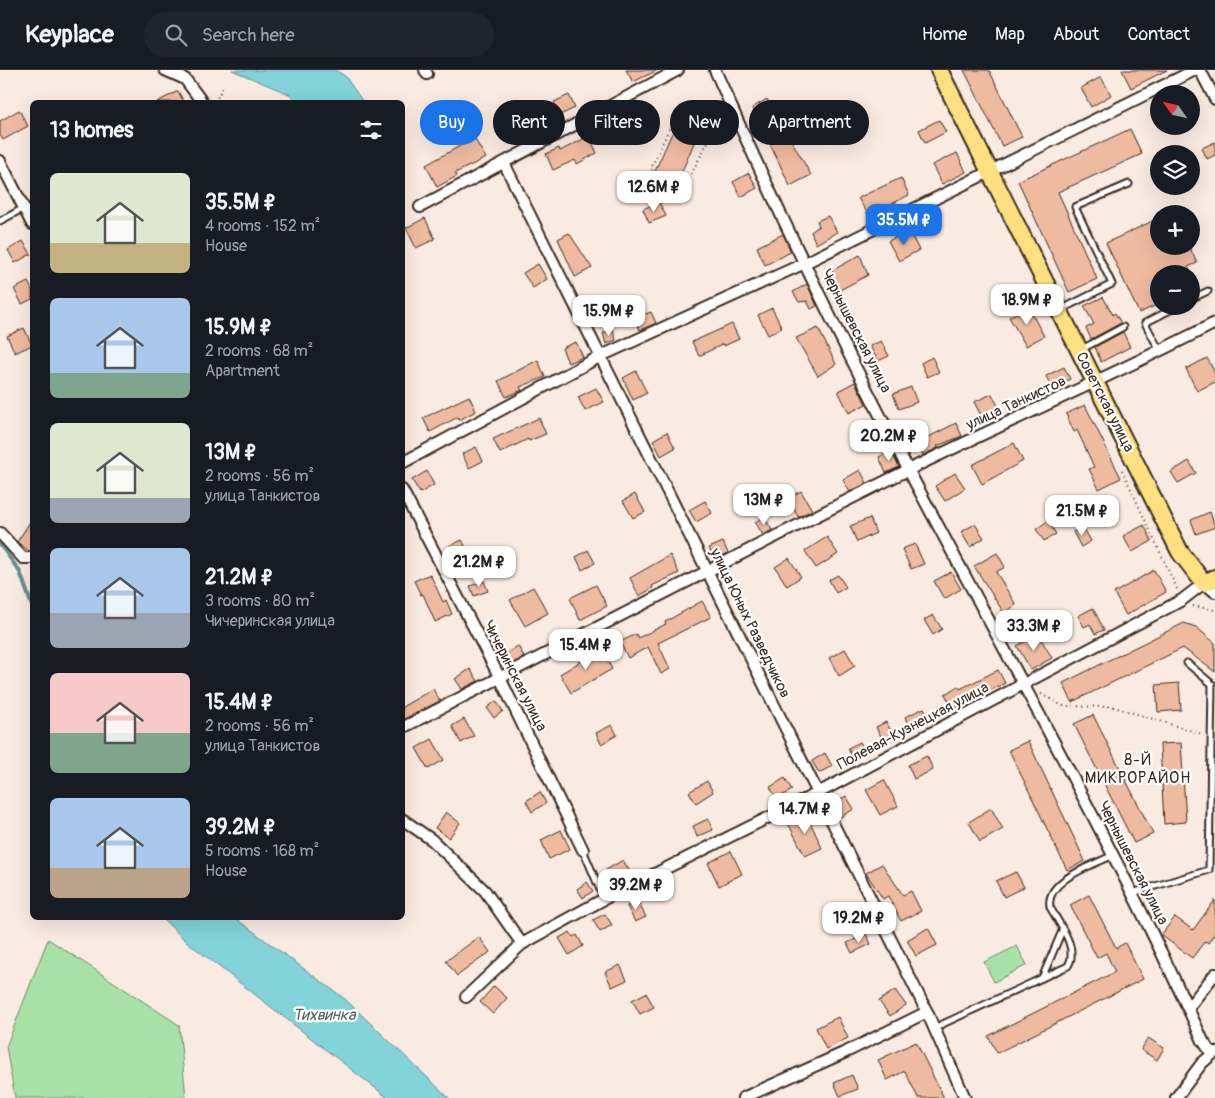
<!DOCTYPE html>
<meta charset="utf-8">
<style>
body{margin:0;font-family:Pangolin,sans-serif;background:#20242c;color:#f1f3f6;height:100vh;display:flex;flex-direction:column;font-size:19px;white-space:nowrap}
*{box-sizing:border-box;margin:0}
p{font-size:16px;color:#9ea1a6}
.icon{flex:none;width:28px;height:28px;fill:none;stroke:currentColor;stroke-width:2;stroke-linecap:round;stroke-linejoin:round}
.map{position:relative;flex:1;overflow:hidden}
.panel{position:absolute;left:30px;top:30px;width:375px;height:820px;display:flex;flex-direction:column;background:#171b24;border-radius:8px;box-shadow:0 5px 20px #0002}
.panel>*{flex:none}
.banner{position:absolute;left:420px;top:30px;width:475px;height:45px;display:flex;gap:10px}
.needle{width:32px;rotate:304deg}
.controls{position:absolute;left:1150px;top:15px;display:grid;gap:10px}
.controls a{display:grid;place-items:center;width:50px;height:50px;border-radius:50%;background:#171b24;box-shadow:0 5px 20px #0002;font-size:25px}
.price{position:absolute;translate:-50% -42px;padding:0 11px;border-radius:10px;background:#fff;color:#222;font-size:16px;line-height:32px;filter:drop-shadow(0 1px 2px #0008)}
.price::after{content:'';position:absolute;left:50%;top:30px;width:15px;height:11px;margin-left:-8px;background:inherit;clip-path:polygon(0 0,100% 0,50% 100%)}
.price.selected{background:#1a73e8;color:#fff}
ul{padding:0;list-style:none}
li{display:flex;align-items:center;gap:15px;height:125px;padding:0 20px}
li span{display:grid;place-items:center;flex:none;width:140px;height:100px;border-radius:8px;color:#555}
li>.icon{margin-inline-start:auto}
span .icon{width:60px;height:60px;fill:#fffc;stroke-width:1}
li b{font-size:21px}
h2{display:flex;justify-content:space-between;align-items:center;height:60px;padding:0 20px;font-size:21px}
.pill{padding:0 18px;border-radius:22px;background:#171b24;box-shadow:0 5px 20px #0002;font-size:18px;line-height:45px}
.pill.selected{background:#1a73e8;color:#fff}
header{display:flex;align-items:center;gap:30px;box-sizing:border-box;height:70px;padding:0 25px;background:#171b24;border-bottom:1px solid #363941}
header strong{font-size:24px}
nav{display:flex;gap:28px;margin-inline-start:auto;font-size:18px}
.search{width:350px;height:45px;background:#20242c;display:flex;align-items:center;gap:12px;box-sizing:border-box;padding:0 18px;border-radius:28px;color:#9ea1a6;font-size:19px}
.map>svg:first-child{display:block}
.green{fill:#a9e2a7;stroke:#728662}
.water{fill:#82d3da;stroke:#668f8f}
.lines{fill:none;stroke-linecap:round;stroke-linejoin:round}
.stream{stroke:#668f8f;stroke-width:4}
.building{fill:#efbba0;stroke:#3b2a1e}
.lane-casing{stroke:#3b2a1e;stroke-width:9}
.street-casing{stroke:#3b2a1e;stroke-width:14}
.primary-casing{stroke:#3b2a1e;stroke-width:20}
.path{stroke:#3b2a1e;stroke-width:2;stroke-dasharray:1 4;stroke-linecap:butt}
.lane{stroke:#fff;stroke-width:5}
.street{stroke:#fff;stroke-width:10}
.primary{stroke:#fde080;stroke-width:16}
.labels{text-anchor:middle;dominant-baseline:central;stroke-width:4.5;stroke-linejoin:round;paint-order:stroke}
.street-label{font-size:15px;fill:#3b2a1e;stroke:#fff}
.neighbourhood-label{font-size:16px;letter-spacing:1px;fill:#3b2a1e;stroke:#fff}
.water-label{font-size:16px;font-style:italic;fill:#505d56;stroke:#fff}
</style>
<header>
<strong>Keyplace</strong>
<div class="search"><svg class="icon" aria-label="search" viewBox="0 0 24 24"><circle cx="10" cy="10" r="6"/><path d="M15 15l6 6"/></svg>Search here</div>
<nav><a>Home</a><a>Map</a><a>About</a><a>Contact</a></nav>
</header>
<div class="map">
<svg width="1215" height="1028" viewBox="0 0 1215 1028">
<rect width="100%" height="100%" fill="#faebe2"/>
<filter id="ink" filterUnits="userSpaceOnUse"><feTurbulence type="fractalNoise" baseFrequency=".02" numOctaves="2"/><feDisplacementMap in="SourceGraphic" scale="10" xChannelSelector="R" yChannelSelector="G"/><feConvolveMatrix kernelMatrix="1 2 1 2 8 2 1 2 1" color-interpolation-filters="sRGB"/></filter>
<g filter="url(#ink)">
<g class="green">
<path d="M48 869 179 955 186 1028H15L6 977Z"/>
<path d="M1017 876 1027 895 994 912 984 892Z"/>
</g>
<g class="water">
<path d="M232 0H335L345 6 363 32H298L291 25Z"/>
<path d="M162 848H235L345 929 449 1028H388L186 871Z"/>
</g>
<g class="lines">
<path class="stream" d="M0 474 20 502 32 536"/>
</g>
<g class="building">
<path d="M626 0H658L633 12Z"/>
<path d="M964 0H989L1022 67 1002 76Z"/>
<path d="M1122 0H1167L1131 18Z"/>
<path d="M1101 7 1111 25 1091 37 1081 18Z"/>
<path d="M178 21 184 32H157Z"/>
<path d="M569 25 575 38 560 45 554 32Z"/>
<path d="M767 29 775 44 760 52 752 38Z"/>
<path d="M688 39H696L704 49 678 111 655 101 681 43Z"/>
<path d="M19 40 28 56 3 70 0 65V51Z"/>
<path d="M633 44 638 55 619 64 613 53Z"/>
<path d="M517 49 525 65 514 70 506 55Z"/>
<path d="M939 50 946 62 925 73 919 60Z"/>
<path d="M1130 59 1142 84 1058 122 1097 209 1069 222 1018 111Z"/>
<path d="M787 63 811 105 790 116 769 72Z"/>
<path d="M589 66 597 83 577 94 575 90 553 100 546 84 559 78 560 81Z"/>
<path d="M474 68 486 88 455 103 457 106 437 117 426 95Z"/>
<path d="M1215 72V85L1207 89 1202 78Z"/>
<path d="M957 83 966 102 942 114 932 95Z"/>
<path d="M749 103 757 118 741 127 733 112Z"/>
<path d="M901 108 909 125 869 146 858 128Z"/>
<path d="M659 132 666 146 649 153 643 139Z"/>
<path d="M828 146 837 162 816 174 811 162 819 156 817 151Z"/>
<path d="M425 148 435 169 416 178 406 158Z"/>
<path d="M1159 148V176H1189L1197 193 1188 197 1192 204H1159V234L1139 243 1106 173Z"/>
<path d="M909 161 919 180 899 191 888 171Z"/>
<path d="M569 163 592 198 575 207 558 169Z"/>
<path d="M783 164 791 182 765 195 757 177Z"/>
<path d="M23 171 31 184 15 193 8 180Z"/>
<path d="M860 185 868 205 838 221 828 203Z"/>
<path d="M538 194 547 209 533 218 523 203Z"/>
<path d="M28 212 32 220V229L22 234 14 219Z"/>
<path d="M807 214 817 236 811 239 807 231 799 232 793 222Z"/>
<path d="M1103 227 1113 245 1115 243 1121 253 1091 269 1086 258 1094 254 1084 236Z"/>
<path d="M635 228 646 244 651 242 656 253 640 260 632 244 630 245 624 236Z"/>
<path d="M1028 237 1044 266 1026 276 1009 247Z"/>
<path d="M772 238 782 258 768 265 758 245Z"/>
<path d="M732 254 739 269 724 276 723 274 699 286 692 272Z"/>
<path d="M24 258 32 275 15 283 7 266Z"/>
<path d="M818 258 836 294 818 306 796 268Z"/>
<path d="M613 260 616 270 606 274 603 263Z"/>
<path d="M1123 262 1130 277 1101 292 1095 277Z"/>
<path d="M881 271 889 286 878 291 870 276Z"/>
<path d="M576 272 583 287 568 293 562 278Z"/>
<path d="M932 287 939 302 927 307 921 293Z"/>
<path d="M1207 288 1215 303V312L1197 321 1186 299Z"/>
<path d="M538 290 545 307 520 317 522 320 506 327 498 311Z"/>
<path d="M1064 297 1070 309 1052 318 1046 306Z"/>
<path d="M636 301 647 323 633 330 623 308Z"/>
<path d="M855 312 866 334 849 343 838 321Z"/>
<path d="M911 317 917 332 899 339 893 324Z"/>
<path d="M596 318 604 332 585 341 578 327Z"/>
<path d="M992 324 1002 344 985 353 974 332Z"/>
<path d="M469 326 476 341 459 350 458 347 430 362 423 348Z"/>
<path d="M1085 335 1121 408 1099 419 1089 399 1094 397 1077 360 1074 362 1066 344Z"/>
<path d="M539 348 546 364 529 371 528 369 500 383 493 369Z"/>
<path d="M956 353 962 366 937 376 938 378 923 385 917 373Z"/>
<path d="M667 362 675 378 661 386 653 370Z"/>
<path d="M1014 373 1023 391 982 414 972 395Z"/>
<path d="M476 377 483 391 469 398 462 384Z"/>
<path d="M891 381 899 397 886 403 879 387Z"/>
<path d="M1189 391 1196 403 1178 413 1171 402Z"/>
<path d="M860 400 867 413 850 422 843 410Z"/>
<path d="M427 401 434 415 420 423 412 410Z"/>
<path d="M955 403 965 418 945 431 935 416Z"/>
<path d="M801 421 812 440 798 447 788 428Z"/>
<path d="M635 424 645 442 633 448 623 431Z"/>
<path d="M705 431 712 443 696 452 689 440Z"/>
<path d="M1210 442 1215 457 1196 464 1191 450Z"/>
<path d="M764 447 772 460 763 465 755 452Z"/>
<path d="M870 448 876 463 857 472 850 456Z"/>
<path d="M32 449V481H29L17 472Z"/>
<path d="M1048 451 1056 464 1044 471 1036 459Z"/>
<path d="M975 454 984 468 970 477 961 462Z"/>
<path d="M1144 455 1152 471 1132 482 1123 466Z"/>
<path d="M1083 457 1091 471 1081 477 1073 462Z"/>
<path d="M827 467 838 484 816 498 805 481Z"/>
<path d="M462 470 473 491 459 498 449 476Z"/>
<path d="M723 472 728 483 715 490 709 478Z"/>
<path d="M915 474 924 494 911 499 902 479Z"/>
<path d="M588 480 595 493 582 500 576 487Z"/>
<path d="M997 483 1005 497 996 502 1016 535 1004 543 974 496Z"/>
<path d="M670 485 679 503 652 516 653 518 639 526 630 508Z"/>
<path d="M789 488 801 507 787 516 775 497Z"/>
<path d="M1154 500 1166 522 1126 545 1114 523Z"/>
<path d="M951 502 961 519 944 529 934 511Z"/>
<path d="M430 504 443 532 446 530 452 544 435 552 423 524 421 525 414 511Z"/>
<path d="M838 505 846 517 836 523 829 510Z"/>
<path d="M484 511 488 521 474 526 470 516Z"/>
<path d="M596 515 607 536 580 550 570 528Z"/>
<path d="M533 517 548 543 525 556 510 530Z"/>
<path d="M702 531 711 547 658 573 670 599 661 604 648 577 628 588 620 572 636 564 638 568 666 554 665 552Z"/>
<path d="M1093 538 1104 560 1095 564 1090 554 1084 557 1078 546Z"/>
<path d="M933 545 942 559 933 565 924 550Z"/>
<path d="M1184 553 1196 557 1215 573V602L1183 578 1072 632 1063 613Z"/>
<path d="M1038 564 1052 588 1031 600 1017 576Z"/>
<path d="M518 576 524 587 507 596 502 586Z"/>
<path d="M601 579 612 599 571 623 560 604Z"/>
<path d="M845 579 855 596 839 606 829 588Z"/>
<path d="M470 599 478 611 462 619 455 609Z"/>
<path d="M998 600 1005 613 953 639 945 624 958 616 960 619Z"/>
<path d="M1179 613 1181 640 1158 642 1156 615Z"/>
<path d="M433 619 440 631 402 650V637Z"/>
<path d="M496 631 503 641 494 648 487 638Z"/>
<path d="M924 638 930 650 910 659 905 647Z"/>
<path d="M1093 645 1153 764 1134 773 1074 654Z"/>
<path d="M464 649 474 666 461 673 452 656Z"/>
<path d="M886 652 894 666 884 672 876 657Z"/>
<path d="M612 655 617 665 601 674 596 663Z"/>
<path d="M432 669 444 690 428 699 416 678Z"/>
<path d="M1028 671 1085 791 1067 800 1009 680Z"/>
<path d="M860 672 865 681 852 687 848 678Z"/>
<path d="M1181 673 1186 752 1164 754 1160 674Z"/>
<path d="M825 683 832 696 819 703 812 691Z"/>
<path d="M927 686 933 700 914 709 908 695Z"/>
<path d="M785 708 792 720 777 729 770 717Z"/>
<path d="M884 710 898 736 880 745 866 720Z"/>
<path d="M707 711 713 722 696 733 689 722Z"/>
<path d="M540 722 546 733 532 742 526 731Z"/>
<path d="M846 726 854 739 839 748 832 735Z"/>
<path d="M991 738 1003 759 980 772 969 752Z"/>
<path d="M446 742 460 753 449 768 435 758Z"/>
<path d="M806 743 822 778 805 786 788 753Z"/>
<path d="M708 749 713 760 697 767 693 756Z"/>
<path d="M561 760 570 779 549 789 541 770Z"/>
<path d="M731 781 742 804 719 816 708 793Z"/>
<path d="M623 790 630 802 613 812 606 800Z"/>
<path d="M882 794 903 825 911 821 921 841 901 851 888 826 883 829 866 803Z"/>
<path d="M1016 802 1024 817 1004 827 996 811Z"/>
<path d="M587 812 593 821 583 828 577 819Z"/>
<path d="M1089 825 1116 878 1125 873 1143 909 997 983 988 966 1115 902 1106 883 1097 888 1070 835Z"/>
<path d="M637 830 646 847 635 852 627 836Z"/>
<path d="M1215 830V863L1208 873 1205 871 1192 888 1161 865 1175 847 1193 860Z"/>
<path d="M605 844 612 855 600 862 593 850Z"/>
<path d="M928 858 937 875 916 886 907 870Z"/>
<path d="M570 862 573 867 577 865 583 876 569 885 559 868Z"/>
<path d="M866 864 871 874 852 883 847 873Z"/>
<path d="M479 867 490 882 457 906 446 891Z"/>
<path d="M620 895 627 910 612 917 605 902Z"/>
<path d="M494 916 507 928 493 944 480 932Z"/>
<path d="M895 920 906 935 890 946 879 931Z"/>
<path d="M646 923 654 937 640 944 632 930Z"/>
<path d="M838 947 848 968 826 979 816 958Z"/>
<path d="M1148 968 1164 978 1157 990 1141 980Z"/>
<path d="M916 972 944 1028H918L905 1001 887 1010 878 990Z"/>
<path d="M852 1005 858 1019 840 1026 834 1013Z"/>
</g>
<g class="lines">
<defs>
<g id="lane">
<path d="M727 52 736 48"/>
<path d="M0 151 24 138"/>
<path d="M1191 229 1208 221"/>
<path d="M1062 239 1112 214 1075 137 1129 114"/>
<path d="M1082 279 1123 257"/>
<path d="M1160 281 1145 253 1178 236"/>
<path d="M583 780 604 829"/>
<path d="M1132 823 1209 800 1212 614 1187 593"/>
<path d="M1042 908 1062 861"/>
<path d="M934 958 1068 896C1079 878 1059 854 1050 837 1045 810 1092 796 1113 785"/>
</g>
<g id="street">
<path d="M165 0 185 9 202 32"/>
<path d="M425 0 427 4"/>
<path d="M715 0C775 136 841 272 910 403 1010 592 1115 777 1203 971L1212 984"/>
<path d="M1200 0 1215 29"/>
<path d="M0 91 32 154"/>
<path d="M504 93 927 942 965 1028"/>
<path d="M420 137 678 0"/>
<path d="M402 393 601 286 805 193 1195 0"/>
<path d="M402 420 500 608 583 780"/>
<path d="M0 463 23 488H32"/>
<path d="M402 658C569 572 735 486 902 403 1006 352 1112 306 1215 253"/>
<path d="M402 749 432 770 485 821 522 874"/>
<path d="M466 927 522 874 604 829 818 723 1182 530 1204 513 1215 522"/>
<path d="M1188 938 1215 904"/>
<path d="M743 1028 848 981 927 942"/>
<path d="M1176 1028 1202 993 1215 982"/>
</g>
<path id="primary" d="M939 0 1180 482 1204 513 1215 508"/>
</defs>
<use href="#lane" class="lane-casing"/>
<use href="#street" class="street-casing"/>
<use href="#primary" class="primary-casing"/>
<g class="path">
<path d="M215 32 223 17"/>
<path d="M713 62 706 42 695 33 679 38 651 98 656 109 675 119 686 114 713 62 721 56"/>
<path d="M1122 400 1178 521"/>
<path d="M1193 536 1215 540"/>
<path d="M1041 624 1063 636 1114 637 1202 664"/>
</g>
<use href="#lane" class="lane"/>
<use href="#street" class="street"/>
<use href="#primary" class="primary"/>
</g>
</g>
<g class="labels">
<g class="street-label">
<text transform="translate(856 261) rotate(63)">Чернышевская улица</text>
<text transform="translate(1105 332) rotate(63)">Советская улица</text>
<text transform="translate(1016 333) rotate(-25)">улица Танкистов</text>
<text transform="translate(750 553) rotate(64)">улица Юных Разведчиков</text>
<text transform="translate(515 606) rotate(63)">Чичеринская улица</text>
<text transform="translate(913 656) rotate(-28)">Полевая-Кузнецкая улица</text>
<text transform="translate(1133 793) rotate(63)">Чернышевская улица</text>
</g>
<g class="neighbourhood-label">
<text x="1138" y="690">8-Й<tspan x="1138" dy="18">МИКРОРАЙОН</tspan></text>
</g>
<g class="water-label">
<text x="324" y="945">Тихвинка</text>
</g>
</g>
</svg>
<div class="controls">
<a><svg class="needle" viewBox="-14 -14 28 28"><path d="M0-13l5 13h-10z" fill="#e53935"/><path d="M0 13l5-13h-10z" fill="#9ea1a6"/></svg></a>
<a><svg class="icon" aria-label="layers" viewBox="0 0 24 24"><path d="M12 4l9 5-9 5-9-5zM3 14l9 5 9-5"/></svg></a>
<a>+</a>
<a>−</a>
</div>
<b class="price" style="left:654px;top:143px">12.6M ₽</b>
<b class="price selected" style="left:904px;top:176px">35.5M ₽</b>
<b class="price" style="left:1027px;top:256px">18.9M ₽</b>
<b class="price" style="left:609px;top:267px">15.9M ₽</b>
<b class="price" style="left:889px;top:392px">20.2M ₽</b>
<b class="price" style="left:764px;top:456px">13M ₽</b>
<b class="price" style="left:1082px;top:467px">21.5M ₽</b>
<b class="price" style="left:479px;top:518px">21.2M ₽</b>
<b class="price" style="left:1034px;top:582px">33.3M ₽</b>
<b class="price" style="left:586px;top:601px">15.4M ₽</b>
<b class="price" style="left:805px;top:765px">14.7M ₽</b>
<b class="price" style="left:636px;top:841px">39.2M ₽</b>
<b class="price" style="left:859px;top:874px">19.2M ₽</b>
<div class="banner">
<a class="pill selected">Buy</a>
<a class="pill">Rent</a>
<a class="pill">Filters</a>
<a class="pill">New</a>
<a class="pill">Apartment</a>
</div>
<section class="panel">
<h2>13 homes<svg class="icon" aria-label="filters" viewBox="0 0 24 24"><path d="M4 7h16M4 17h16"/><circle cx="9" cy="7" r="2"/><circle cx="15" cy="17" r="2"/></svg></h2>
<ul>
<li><span style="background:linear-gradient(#dfe7d0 70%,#c2b280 0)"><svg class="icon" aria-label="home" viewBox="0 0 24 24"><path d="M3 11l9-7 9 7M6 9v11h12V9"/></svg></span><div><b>35.5M ₽</b><p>4 rooms · 152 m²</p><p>House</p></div></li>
<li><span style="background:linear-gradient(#a9c7e8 75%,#7fa58c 0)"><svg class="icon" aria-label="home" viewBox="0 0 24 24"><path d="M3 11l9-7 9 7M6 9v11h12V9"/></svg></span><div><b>15.9M ₽</b><p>2 rooms · 68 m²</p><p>Apartment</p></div></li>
<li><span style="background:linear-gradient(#dfe7d0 75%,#9aa5b1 0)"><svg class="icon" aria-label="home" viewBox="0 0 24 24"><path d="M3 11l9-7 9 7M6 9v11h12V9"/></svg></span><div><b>13M ₽</b><p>2 rooms · 56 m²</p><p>улица Танкистов</p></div></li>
<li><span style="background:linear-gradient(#a9c7e8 65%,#9aa5b1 0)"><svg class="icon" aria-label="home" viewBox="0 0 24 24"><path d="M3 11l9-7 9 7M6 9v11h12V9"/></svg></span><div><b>21.2M ₽</b><p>3 rooms · 80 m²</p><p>Чичеринская улица</p></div></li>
<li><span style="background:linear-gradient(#f6c9c9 60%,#7fa58c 0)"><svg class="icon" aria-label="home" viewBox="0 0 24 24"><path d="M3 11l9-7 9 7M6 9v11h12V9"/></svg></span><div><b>15.4M ₽</b><p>2 rooms · 56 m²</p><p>улица Танкистов</p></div></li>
<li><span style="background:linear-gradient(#a9c7e8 70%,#b9a48a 0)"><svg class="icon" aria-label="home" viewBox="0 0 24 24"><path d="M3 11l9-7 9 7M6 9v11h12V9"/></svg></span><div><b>39.2M ₽</b><p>5 rooms · 168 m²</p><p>House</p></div></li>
</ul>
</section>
</div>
